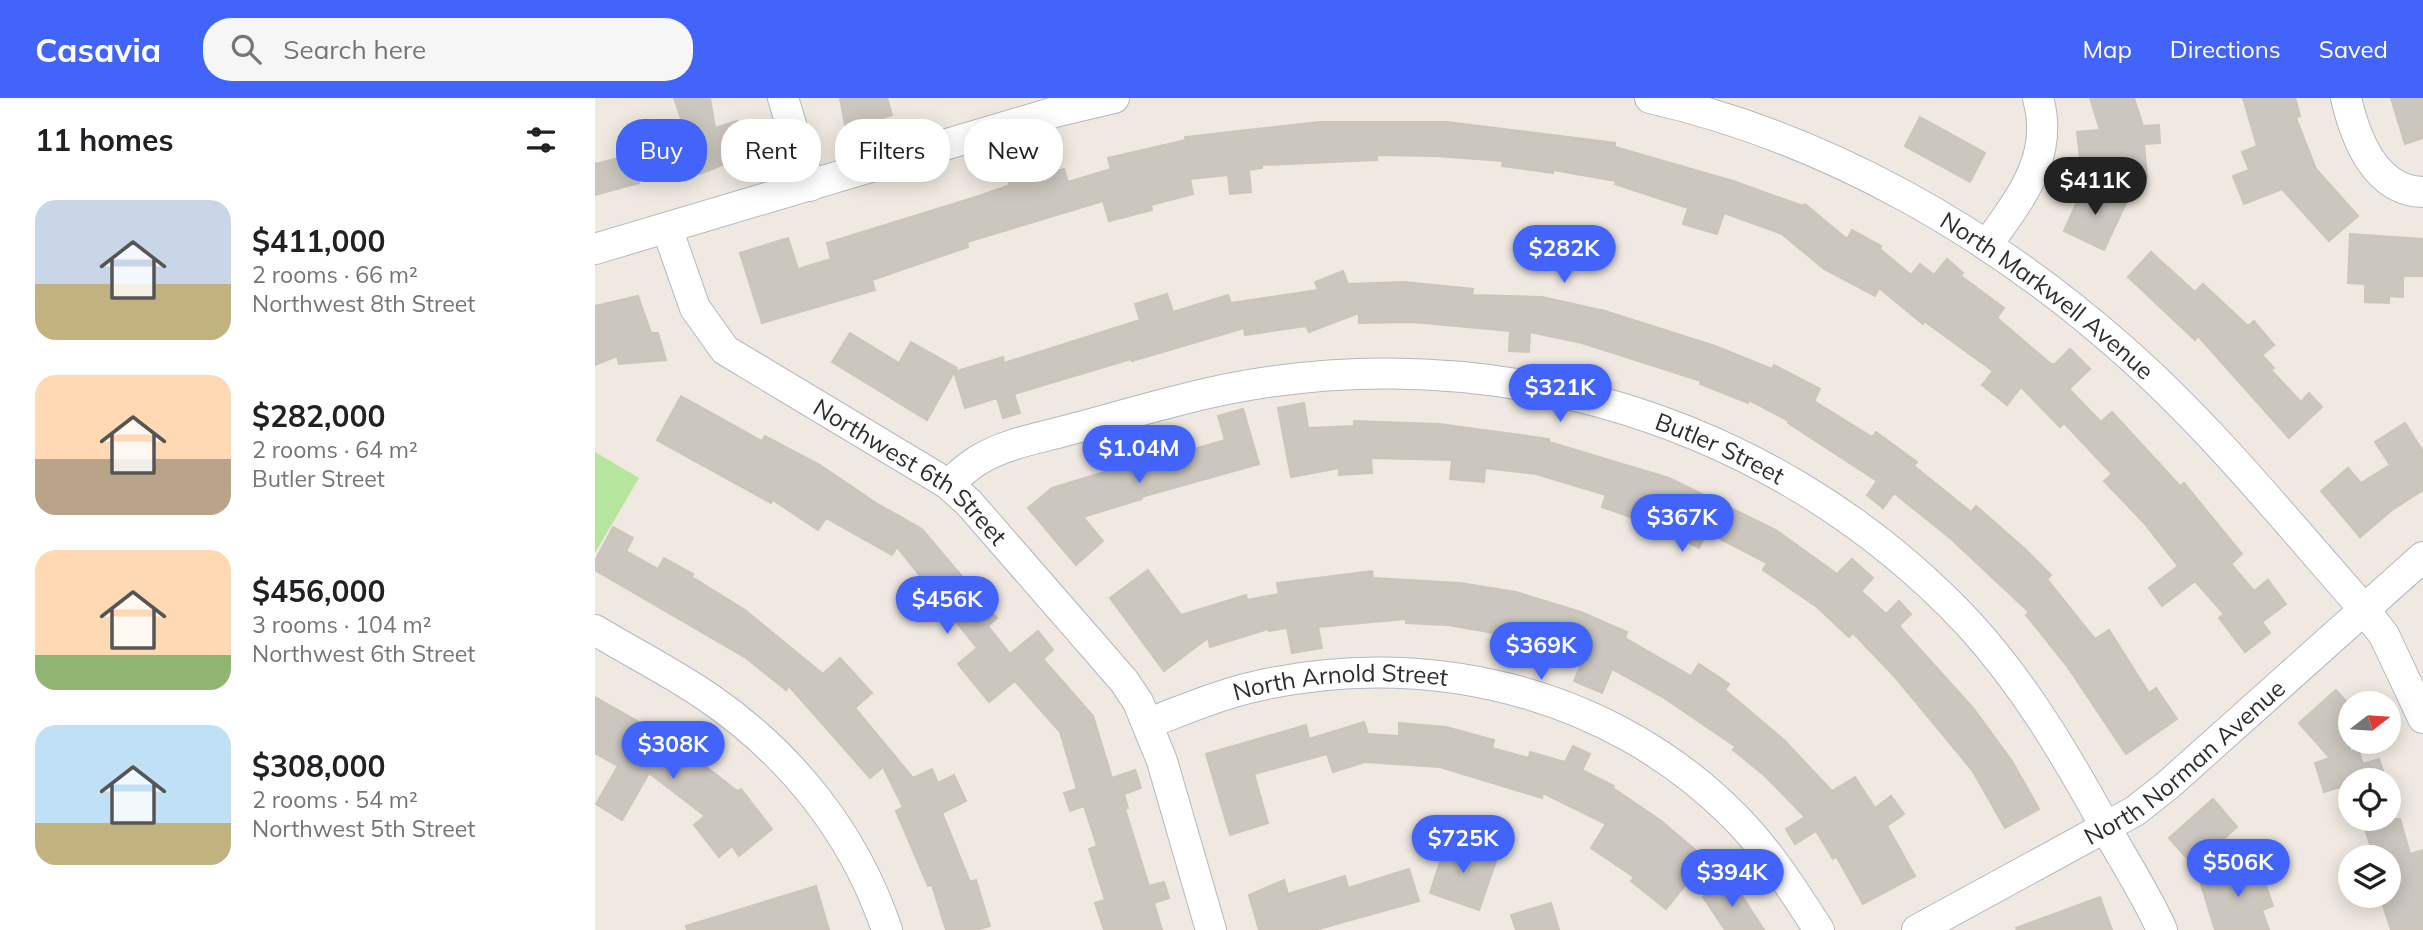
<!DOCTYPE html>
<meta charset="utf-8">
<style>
body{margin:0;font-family:Mulish,sans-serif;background:#f6f6f6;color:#202124;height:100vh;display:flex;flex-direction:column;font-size:26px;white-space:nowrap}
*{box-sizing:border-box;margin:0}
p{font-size:23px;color:#757577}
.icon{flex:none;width:38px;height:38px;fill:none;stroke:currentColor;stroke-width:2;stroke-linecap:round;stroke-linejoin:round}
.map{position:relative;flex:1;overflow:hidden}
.drawer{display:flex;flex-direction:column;background:#fff;width:595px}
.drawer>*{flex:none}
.top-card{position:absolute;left:21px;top:21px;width:665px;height:63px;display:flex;gap:14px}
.needle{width:46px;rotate:73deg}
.fabs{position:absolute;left:1743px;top:593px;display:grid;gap:14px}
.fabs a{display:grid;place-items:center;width:63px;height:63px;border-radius:50%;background:#fff;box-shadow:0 4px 18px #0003;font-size:35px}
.price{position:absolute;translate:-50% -60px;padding:0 16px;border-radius:24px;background:#4264fb;color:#fff;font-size:23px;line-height:46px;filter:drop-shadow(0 2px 4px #0008)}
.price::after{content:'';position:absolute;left:50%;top:42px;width:21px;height:16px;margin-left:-10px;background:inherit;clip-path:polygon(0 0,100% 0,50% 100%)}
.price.on{background:#222;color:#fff}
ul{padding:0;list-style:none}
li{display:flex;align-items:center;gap:21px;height:175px;padding:0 35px}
li span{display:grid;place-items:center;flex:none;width:196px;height:140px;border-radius:21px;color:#555}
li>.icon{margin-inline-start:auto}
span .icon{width:84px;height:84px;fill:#fffc;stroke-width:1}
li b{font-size:30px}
h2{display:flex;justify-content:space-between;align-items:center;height:84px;padding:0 35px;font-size:30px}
.chip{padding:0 24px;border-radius:28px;background:#fff;box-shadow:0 4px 18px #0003;font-size:24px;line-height:63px}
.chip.on{background:#4264fb;color:#fff}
header{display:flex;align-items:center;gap:42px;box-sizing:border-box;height:98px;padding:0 35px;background:#4264fb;color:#fff}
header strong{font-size:33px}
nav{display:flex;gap:38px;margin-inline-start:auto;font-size:24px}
.search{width:490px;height:63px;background:#f6f6f6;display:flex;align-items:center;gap:18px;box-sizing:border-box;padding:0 24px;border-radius:28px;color:#757577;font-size:26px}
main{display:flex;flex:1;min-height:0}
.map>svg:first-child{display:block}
.green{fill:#b6e59e}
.building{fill:#cbc7bf;stroke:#cbc5ba;stroke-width:2}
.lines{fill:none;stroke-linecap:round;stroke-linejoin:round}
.minor-casing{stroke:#b4b7c1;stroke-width:32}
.minor{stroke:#fff;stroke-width:30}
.labels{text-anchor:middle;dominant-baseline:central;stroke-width:5;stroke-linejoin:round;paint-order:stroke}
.street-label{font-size:24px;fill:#2e2e2e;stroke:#fff}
</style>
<header>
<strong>Casavia</strong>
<div class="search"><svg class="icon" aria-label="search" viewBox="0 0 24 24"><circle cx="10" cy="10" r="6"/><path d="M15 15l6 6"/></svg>Search here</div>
<nav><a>Map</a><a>Directions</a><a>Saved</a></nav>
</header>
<main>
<section class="drawer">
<h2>11 homes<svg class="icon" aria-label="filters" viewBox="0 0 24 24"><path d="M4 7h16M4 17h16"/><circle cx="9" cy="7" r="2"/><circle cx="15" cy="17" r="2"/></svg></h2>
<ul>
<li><span style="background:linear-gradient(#c9d6e8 60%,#c2b280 0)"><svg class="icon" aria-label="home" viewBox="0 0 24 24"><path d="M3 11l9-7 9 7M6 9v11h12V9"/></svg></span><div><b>$411,000</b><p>2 rooms · 66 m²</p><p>Northwest 8th Street</p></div></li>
<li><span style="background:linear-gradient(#ffd9b3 60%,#b9a48a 0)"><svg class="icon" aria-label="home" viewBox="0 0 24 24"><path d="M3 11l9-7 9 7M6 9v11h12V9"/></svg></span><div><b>$282,000</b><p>2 rooms · 64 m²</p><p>Butler Street</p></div></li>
<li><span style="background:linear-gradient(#ffd9b3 75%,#8fb573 0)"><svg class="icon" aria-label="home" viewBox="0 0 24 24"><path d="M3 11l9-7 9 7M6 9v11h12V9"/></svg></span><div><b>$456,000</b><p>3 rooms · 104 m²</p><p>Northwest 6th Street</p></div></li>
<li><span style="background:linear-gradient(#bfe0f5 70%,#c2b280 0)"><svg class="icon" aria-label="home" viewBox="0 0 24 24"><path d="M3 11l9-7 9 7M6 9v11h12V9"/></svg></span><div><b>$308,000</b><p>2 rooms · 54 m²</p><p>Northwest 5th Street</p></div></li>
</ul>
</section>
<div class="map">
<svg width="1828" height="832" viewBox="0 0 1828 832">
<rect width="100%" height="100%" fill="#efe9e1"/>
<path class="green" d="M0 354 44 380 0 455Z"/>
<g class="building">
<path d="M79 0H115L120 30 142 23 144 28 156 26 164 52 105 76Z"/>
<path d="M245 0H292L297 17 251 32Z"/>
<path d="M1495 0H1539L1548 28 1564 27 1565 45 1549 46 1552 79 1491 85 1502 60 1485 61 1482 34 1505 32Z"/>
<path d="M1648 0H1700L1705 18 1701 20 1721 71 1763 118 1734 143 1687 91 1649 106 1638 78 1654 72 1647 54 1662 48Z"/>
<path d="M1796 0H1828V40L1810 46Z"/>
<path d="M1325 19 1390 55 1375 84 1310 48Z"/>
<path d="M725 24H852L1020 45V49L1138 83 1208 108 1210 106 1252 141 1257 132 1286 148 1285 151 1316 177 1325 166 1339 177 1352 161 1368 175 1366 178 1409 210 1402 220 1456 266H1460L1475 251 1495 271 1474 291 1506 324 1517 314 1585 388 1589 385 1647 456 1636 466 1659 493 1673 482 1691 506 1667 524 1675 535 1650 554 1624 520 1629 516 1600 483 1567 508 1554 490 1583 468 1549 425 1509 383 1517 376 1469 325 1465 329 1426 289 1412 307 1387 287 1398 273 1329 223 1328 226 1284 190 1280 198 1229 171 1187 136 1129 115 1122 136 1088 126 1093 110 1020 86 1021 83 958 72V75L907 68 908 63 841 58 782 57V62L667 67V70L654 72 656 94 635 96 633 77 595 81 598 96 556 107 557 112 514 123 508 103 372 144 373 149 277 182 280 192 167 225 145 155 193 140 203 171 236 161 232 145 384 98 415 87 413 82 431 76 433 82 469 71 473 84 516 71 513 60 591 42 590 39Z"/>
<path d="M36 57 44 85 0 97V66Z"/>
<path d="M1490 86 1531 105 1509 152 1469 133Z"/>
<path d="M1755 136 1828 141V178H1808V199L1794 198V205L1770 204V186L1753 185Z"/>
<path d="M1556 154 1600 194 1608 186 1653 228 1659 223 1679 247 1667 257 1679 270 1676 272 1706 304 1714 295 1727 309 1694 340 1603 238 1600 242 1533 179Z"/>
<path d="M748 173 753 186 809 184 878 191 877 197 947 199 1010 213 1120 248 1177 271 1179 267 1225 291 1219 303 1277 339 1281 334 1322 364 1319 368 1376 414 1381 408 1429 450 1456 477 1452 481 1500 541 1514 532 1554 595 1561 590 1582 621 1531 656 1472 568 1431 517 1434 514 1355 440 1299 395 1288 410 1272 397 1282 383 1193 325 1194 323 1154 302 1153 305 1105 286 1106 283 987 245 935 234 934 254 914 253 915 233 818 224 764 225V215L714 234 711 228 650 237 649 230 537 263 536 261 419 296 425 315 408 320 402 300 370 310 359 274 332 322 237 264 255 235 304 265 316 244 362 270 359 274 408 259 409 265 545 222 540 206 572 196 578 214 633 197 636 205 723 192 720 184Z"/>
<path d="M43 198 56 235H63L71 262 24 266 22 258 0 267V208Z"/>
<path d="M86 298 167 343 170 338 225 367 281 405 327 431 402 520 393 528 415 556 443 533 458 552 448 561 498 618 517 680 540 672 546 690 529 696 533 710 530 711 554 788 569 784 574 800 559 805 567 832H509L500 805 510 802 494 751 502 748 489 708 475 713 469 695 482 691 465 634 420 583 394 604 363 566 382 550 302 449 297 457 231 420 223 432 178 402 176 405 62 342Z"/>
<path d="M709 305 713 330 759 328V323L844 326 954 341V344L1074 380 1181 432 1242 476 1257 461 1278 480 1266 493 1291 516 1304 503 1316 516 1304 528 1378 610 1417 663 1444 711 1410 730 1377 672 1300 579 1258 535 1254 539 1222 509 1168 472 1172 465 1112 434 1104 450 1058 427 1007 409 1011 397 941 376 890 370 889 384 855 381 857 362 776 360 777 375 744 377V370L696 379 683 310Z"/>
<path d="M648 311 664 366 546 399 547 401 488 419 508 443 481 467 433 410 457 390 592 349 593 353 630 342 623 318Z"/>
<path d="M1810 325 1828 353V392L1797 412 1765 439 1726 393 1753 370 1766 385 1795 367 1780 344Z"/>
<path d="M18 429 38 440 31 453 63 471 69 460 98 476 97 479 150 512 228 576 245 560 277 595 260 610 318 680 337 671 343 685 359 677 371 703 347 715 375 784 381 782 395 828 380 832H351L337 787 333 788 301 713 308 709 288 669 275 680 194 588 191 592 151 560 0 472V463Z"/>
<path d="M553 472 586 517 651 497 652 502 684 496 682 485 777 473 778 480 865 485 921 494 986 514 1032 534 1030 540 1096 578 1104 566 1134 586 1130 592 1189 642 1237 693 1260 679 1280 710 1296 698 1309 716 1292 728 1320 778 1268 806 1241 758 1238 761 1221 733 1200 746 1191 731 1210 719 1170 678 1138 652 1141 649 1069 600 1017 571 1007 595 979 583 990 558 901 529 900 535 853 527 811 525V521L723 529 727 550 697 555 692 530 674 533 673 531 615 549 613 540 569 573 515 500Z"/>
<path d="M1741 592 1755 608V654L1763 651 1768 666 1784 661 1791 682H1755V686L1729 694 1720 665 1735 660 1704 625Z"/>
<path d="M0 599 81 645 142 693 146 691 177 731 144 758 137 748 124 759 99 727 110 718 54 675 27 722 1 706 23 668 0 655Z"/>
<path d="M769 624 773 636 804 638V625L851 629 899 642 897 650 934 660 935 654 970 664 978 648 995 656 987 672 1019 688 1018 690 1065 722 1111 761 1071 811 1036 783 1039 779 996 750 1011 726 948 695 947 700 845 669 770 664 738 674 732 656 659 676 673 725 635 737 611 656 711 627 714 641Z"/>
<path d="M1618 701 1642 729 1599 768 1574 740Z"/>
<path d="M1767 721H1805L1815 756 1828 752V832H1796L1785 798H1794V760H1779Z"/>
<path d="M852 743 902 760 884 812 835 795Z"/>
<path d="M1662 762 1678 808 1667 812 1674 832H1620L1605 783Z"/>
<path d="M814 771 824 803 720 832H664L654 797 689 782 693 796 750 778 753 790Z"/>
<path d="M1136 781 1169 832H1130L1108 799Z"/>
<path d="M221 788 234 832H92L91 828Z"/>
<path d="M1505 799 1517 832H1422L1421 830Z"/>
<path d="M956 805 964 832H921L916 817Z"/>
</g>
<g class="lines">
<defs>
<g id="minor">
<path d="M188 0 215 88"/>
<path id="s1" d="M1055 0C1231 40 1393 133 1527 251 1616 329 1691 423 1769 511L1789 537 1828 620"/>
<path d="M1751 0C1760 39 1780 93 1828 94"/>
<path id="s2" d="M72 130 100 210 130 252 353 386 374 405 529 583 543 604 567 663 616 832"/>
<path d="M1392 147C1424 102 1460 59 1443 0"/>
<path d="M0 151 460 14 519 0"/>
<path id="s3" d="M353 386C363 378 372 369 382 363 407 347 439 341 466 334 504 324 542 313 581 303 865 227 1172 310 1374 526 1429 586 1471 657 1510 728 1529 763 1551 796 1567 832"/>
<path d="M0 532C38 555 78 575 114 600 197 657 260 737 292 832"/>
<path id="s4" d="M554 625C586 613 620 598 654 590 825 548 1013 591 1139 718 1173 752 1198 792 1224 832"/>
<path id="s5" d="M1322 832 1540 713 1573 687 1828 459"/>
</g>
</defs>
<use href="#minor" class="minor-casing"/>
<use href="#minor" class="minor"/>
</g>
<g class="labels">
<g class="street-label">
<text stroke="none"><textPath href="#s1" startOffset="448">North Markwell Avenue</textPath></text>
<text stroke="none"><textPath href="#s3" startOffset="803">Butler Street</textPath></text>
<text stroke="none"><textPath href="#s2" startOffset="359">Northwest 6th Street</textPath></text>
<text stroke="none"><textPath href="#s4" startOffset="198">North Arnold Street</textPath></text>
<text stroke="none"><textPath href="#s5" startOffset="317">North Norman Avenue</textPath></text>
</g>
</g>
</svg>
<div class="fabs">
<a><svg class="needle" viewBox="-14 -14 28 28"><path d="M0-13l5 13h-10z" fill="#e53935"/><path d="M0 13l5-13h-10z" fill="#757577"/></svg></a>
<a><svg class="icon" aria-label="locate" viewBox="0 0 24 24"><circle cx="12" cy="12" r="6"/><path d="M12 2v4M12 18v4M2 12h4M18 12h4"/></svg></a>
<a><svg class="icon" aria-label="layers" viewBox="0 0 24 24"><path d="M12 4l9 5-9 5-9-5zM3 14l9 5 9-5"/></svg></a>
</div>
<b class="price on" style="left:1500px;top:119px">$411K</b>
<b class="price" style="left:969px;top:187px">$282K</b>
<b class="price" style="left:965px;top:326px">$321K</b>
<b class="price" style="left:544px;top:387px">$1.04M</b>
<b class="price" style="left:1087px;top:456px">$367K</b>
<b class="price" style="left:352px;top:538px">$456K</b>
<b class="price" style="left:946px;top:584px">$369K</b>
<b class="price" style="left:78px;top:683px">$308K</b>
<b class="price" style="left:868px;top:777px">$725K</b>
<b class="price" style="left:1643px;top:801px">$506K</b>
<b class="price" style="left:1137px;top:811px">$394K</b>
<div class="top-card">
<a class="chip on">Buy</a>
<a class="chip">Rent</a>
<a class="chip">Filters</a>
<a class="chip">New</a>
</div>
</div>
</main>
